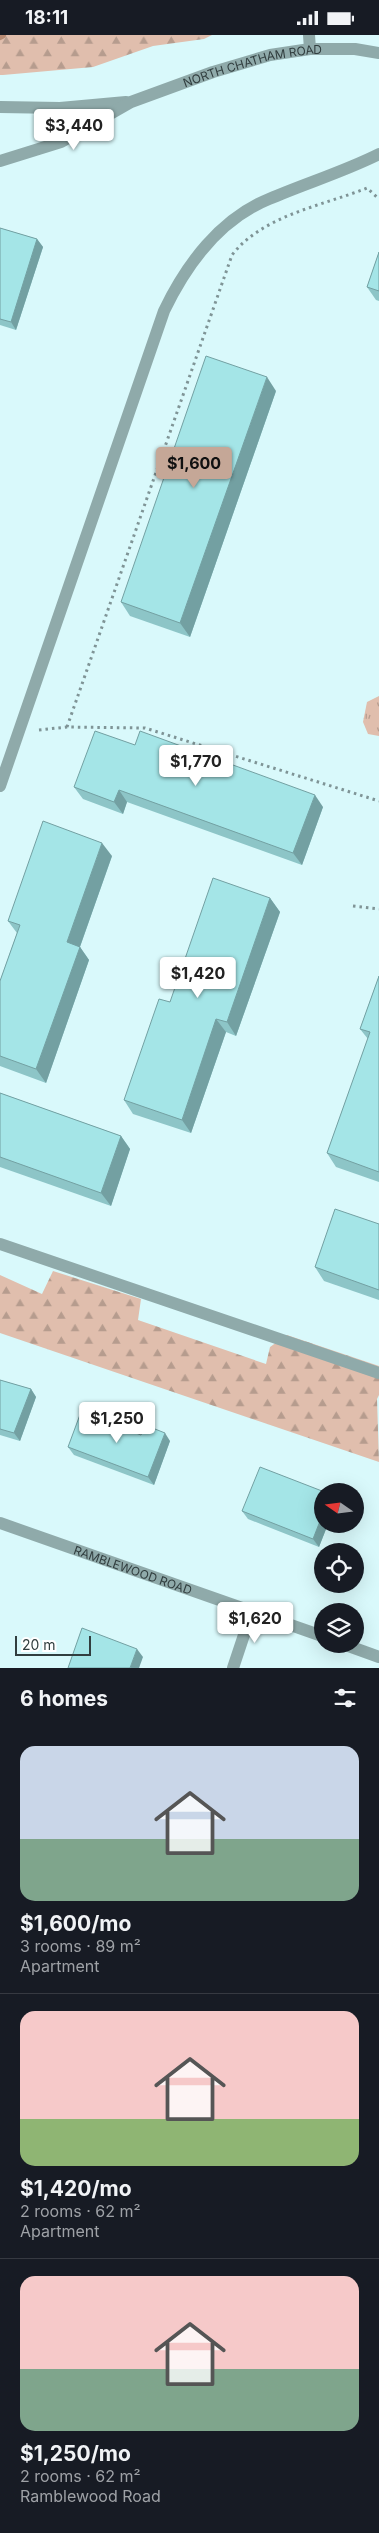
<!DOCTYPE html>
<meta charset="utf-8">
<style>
body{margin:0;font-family:Inter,sans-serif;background:#242831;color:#f1f3f6;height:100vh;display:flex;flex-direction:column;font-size:19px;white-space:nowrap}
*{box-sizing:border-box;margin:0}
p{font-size:16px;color:#9ea1a6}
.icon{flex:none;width:28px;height:28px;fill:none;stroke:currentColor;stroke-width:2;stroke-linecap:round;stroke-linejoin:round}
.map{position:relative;height:1633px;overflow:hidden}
.panel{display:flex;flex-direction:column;background:#171b24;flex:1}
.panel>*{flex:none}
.needle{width:32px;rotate:284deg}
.fabs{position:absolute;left:314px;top:1448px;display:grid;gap:10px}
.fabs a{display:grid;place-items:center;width:50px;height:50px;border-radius:50%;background:#171b24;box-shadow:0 5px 20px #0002;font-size:25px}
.scale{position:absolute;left:15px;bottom:12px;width:76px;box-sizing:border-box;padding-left:5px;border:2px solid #313e3f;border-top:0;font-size:14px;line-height:18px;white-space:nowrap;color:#313e3f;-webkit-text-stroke:4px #fff;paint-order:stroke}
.price{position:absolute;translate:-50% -42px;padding:0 11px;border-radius:5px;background:#fff;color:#222;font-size:16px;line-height:32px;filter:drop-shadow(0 1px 2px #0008)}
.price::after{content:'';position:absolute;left:50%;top:30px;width:15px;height:11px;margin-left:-8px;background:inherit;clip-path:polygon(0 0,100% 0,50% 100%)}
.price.selected{background:#c5a797;color:#111}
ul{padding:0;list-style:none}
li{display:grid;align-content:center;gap:10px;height:265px;padding:0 20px}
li+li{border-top:1px solid #363941}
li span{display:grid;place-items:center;height:155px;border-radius:15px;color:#555}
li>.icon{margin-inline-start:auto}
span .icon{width:90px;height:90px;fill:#fffc;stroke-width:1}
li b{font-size:21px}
h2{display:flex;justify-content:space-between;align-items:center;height:60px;padding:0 20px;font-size:21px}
.status{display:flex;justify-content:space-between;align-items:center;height:35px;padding:0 25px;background:#171b24;direction:ltr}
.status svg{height:14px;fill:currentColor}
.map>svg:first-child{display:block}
.forest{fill:url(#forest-firs)}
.park{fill:url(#park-tufts)}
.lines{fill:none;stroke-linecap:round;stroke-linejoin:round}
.stream{stroke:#b88b74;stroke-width:8}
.path{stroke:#7f9496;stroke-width:3;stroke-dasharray:2.5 4;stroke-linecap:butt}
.service{stroke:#8faaaa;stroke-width:12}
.minor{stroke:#8faaaa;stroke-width:12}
.wall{fill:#8dc5c7}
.shaded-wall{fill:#73a0a2}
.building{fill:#a4e5e7;stroke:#73a0a2}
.labels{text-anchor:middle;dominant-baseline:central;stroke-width:4;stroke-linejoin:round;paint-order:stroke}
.street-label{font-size:12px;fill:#313e3f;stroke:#fff}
</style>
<div class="status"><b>18:11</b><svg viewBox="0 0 49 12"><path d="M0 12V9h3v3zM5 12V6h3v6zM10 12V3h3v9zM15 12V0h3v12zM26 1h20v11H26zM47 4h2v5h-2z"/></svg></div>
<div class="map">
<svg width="379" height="1633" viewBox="0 0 379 1633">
<defs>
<pattern id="forest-firs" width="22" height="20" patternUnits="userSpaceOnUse" patternTransform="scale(1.25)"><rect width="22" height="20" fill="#e0bead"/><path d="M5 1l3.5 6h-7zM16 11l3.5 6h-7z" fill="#b69c8e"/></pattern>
<pattern id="park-tufts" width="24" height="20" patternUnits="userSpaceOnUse" patternTransform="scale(1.25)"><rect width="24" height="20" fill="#e0bead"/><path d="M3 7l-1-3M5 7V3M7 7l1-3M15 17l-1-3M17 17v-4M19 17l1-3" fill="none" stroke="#b69c8e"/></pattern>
</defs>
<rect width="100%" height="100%" fill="#d9f9fb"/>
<g class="forest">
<path d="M0 0H212L204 4 153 11 93 32 3 40H0Z"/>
<path d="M53 1236 141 1264 138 1285 266 1329 270 1312 287 1300 379 1331V1360L377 1364 379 1427 0 1298V1240L42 1259Z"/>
</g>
<path class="park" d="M379 661V701L368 699 363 687 367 667Z"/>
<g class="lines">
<path class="stream" d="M0 1 2 0"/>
<g class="path">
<path d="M67 692 232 220C263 180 322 171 367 153L379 164"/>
<path d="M39 695 67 692 145 693 379 766"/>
<path d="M353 871 379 874"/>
</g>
<g class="service">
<path d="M309 0 310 14"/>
<path d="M0 751 164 276C186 230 220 184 269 164 306 148 343 137 379 119"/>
<path d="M0 1209 379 1338"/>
</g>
<g class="minor">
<path d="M0 72 60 73 126 67"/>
<path id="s1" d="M0 126 61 107 131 67 213 37 270 20 310 14H355L379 18"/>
<path id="s2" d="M0 1488 322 1601"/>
<path d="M343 1609 379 1622"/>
<path d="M233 1633 252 1576"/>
</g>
</g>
<g class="wall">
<path d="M0 193 37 204 43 212 16 295 0 290Z"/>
<path d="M379 217V266L376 265 367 252Z"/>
<path d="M276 356 190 602 130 581 121 567Z"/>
<path d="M135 710 323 772 302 830 127 767 123 779 83 764 74 752Z"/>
<path d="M112 821 80 912 89 925 46 1048 0 1031V946L17 898 8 886Z"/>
<path d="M270 863 280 877 236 1001 226 997 191 1098 133 1079 124 1065 170 967Z"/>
<path d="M379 941V1147L336 1132 327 1118 368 1004 360 994Z"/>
<path d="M0 1058 121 1101 130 1114 111 1171 0 1132Z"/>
<path d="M379 1189V1265L324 1246 315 1232Z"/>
<path d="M0 1345 31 1354 36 1362 20 1406 0 1400Z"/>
<path d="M141 1400 170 1406 154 1450 74 1420 68 1412Z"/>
<path d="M242 1476 322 1489H328L319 1512 248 1484Z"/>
</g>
<g class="shaded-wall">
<path d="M37 204 43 212 16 295 11 287Z"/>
<path d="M267 342 276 356 190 602 180 588Z"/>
<path d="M119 755 127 767 123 779 114 767Z"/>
<path d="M315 760 323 772 302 830 293 818Z"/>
<path d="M102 808 112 821 77 920 67 907Z"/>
<path d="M270 863 280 877 236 1001 227 987Z"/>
<path d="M80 912 89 925 46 1048 36 1034Z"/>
<path d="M216 984 226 997 191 1098 182 1085Z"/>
<path d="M121 1101 130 1114 111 1171 101 1158Z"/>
<path d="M31 1354 36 1362 20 1406 14 1398Z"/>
<path d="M165 1398 170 1406 154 1450 148 1442Z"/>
<path d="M322 1481V1489H328L319 1512 313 1504Z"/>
<path d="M137 1614 143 1622 139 1633H130Z"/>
</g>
<g class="building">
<path d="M0 193 37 204 11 287 0 284Z"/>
<path d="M379 217V256L367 252Z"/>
<path d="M206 321 267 342 180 588 121 567Z"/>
<path d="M95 696 135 710 140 696 315 760 293 818 119 755 114 767 74 752Z"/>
<path d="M43 786 102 808 67 907 80 912 36 1034 0 1021V946L20 890 8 886Z"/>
<path d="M213 843 270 863 227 987 216 984 182 1085 124 1065 159 964 170 967Z"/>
<path d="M379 941V1137L327 1118 370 997 360 994Z"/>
<path d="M0 1058 121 1101 101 1158 0 1122Z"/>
<path d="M335 1174 379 1189V1255L315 1232Z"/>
<path d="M0 1345 31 1354 14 1398 0 1394Z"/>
<path d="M81 1377 141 1400 145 1390 165 1398 148 1442 68 1412Z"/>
<path d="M260 1432 322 1456V1481L313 1504 242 1476Z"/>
<path d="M82 1593 137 1614 130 1633H68Z"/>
</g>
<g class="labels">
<g class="street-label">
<text stroke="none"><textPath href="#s1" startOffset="272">NORTH CHATHAM ROAD</textPath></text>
<text stroke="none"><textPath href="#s2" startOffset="141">RAMBLEWOOD ROAD</textPath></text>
</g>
</g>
</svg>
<div class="fabs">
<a><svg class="needle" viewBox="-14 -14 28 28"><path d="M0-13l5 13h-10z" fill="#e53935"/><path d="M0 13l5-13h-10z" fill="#9ea1a6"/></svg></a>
<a><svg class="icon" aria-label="locate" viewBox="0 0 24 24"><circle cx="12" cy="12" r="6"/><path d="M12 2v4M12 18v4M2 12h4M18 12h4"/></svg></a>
<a><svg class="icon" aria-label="layers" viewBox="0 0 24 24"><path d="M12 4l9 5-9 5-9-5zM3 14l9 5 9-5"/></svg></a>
</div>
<div class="scale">20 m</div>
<b class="price" style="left:74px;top:116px">$3,440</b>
<b class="price selected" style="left:194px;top:454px">$1,600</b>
<b class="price" style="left:196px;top:752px">$1,770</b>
<b class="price" style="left:198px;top:964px">$1,420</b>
<b class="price" style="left:117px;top:1409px">$1,250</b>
<b class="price" style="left:255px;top:1609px">$1,620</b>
</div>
<section class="panel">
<h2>6 homes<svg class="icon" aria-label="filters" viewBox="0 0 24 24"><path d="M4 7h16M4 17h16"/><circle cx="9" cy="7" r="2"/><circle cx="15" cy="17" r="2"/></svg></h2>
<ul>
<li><span style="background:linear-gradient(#c9d6e8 60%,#7fa58c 0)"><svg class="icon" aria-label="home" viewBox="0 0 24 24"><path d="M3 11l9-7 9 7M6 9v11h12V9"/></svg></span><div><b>$1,600/mo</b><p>3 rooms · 89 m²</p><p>Apartment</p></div></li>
<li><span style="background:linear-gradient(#f6c9c9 70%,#8fb573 0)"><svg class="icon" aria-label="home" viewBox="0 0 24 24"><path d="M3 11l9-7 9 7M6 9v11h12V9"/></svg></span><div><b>$1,420/mo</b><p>2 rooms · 62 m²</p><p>Apartment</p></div></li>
<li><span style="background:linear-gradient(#f6c9c9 60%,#7fa58c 0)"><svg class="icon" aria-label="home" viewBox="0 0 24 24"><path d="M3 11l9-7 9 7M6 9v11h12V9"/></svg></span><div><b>$1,250/mo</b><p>2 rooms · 62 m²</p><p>Ramblewood Road</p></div></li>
</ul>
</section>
